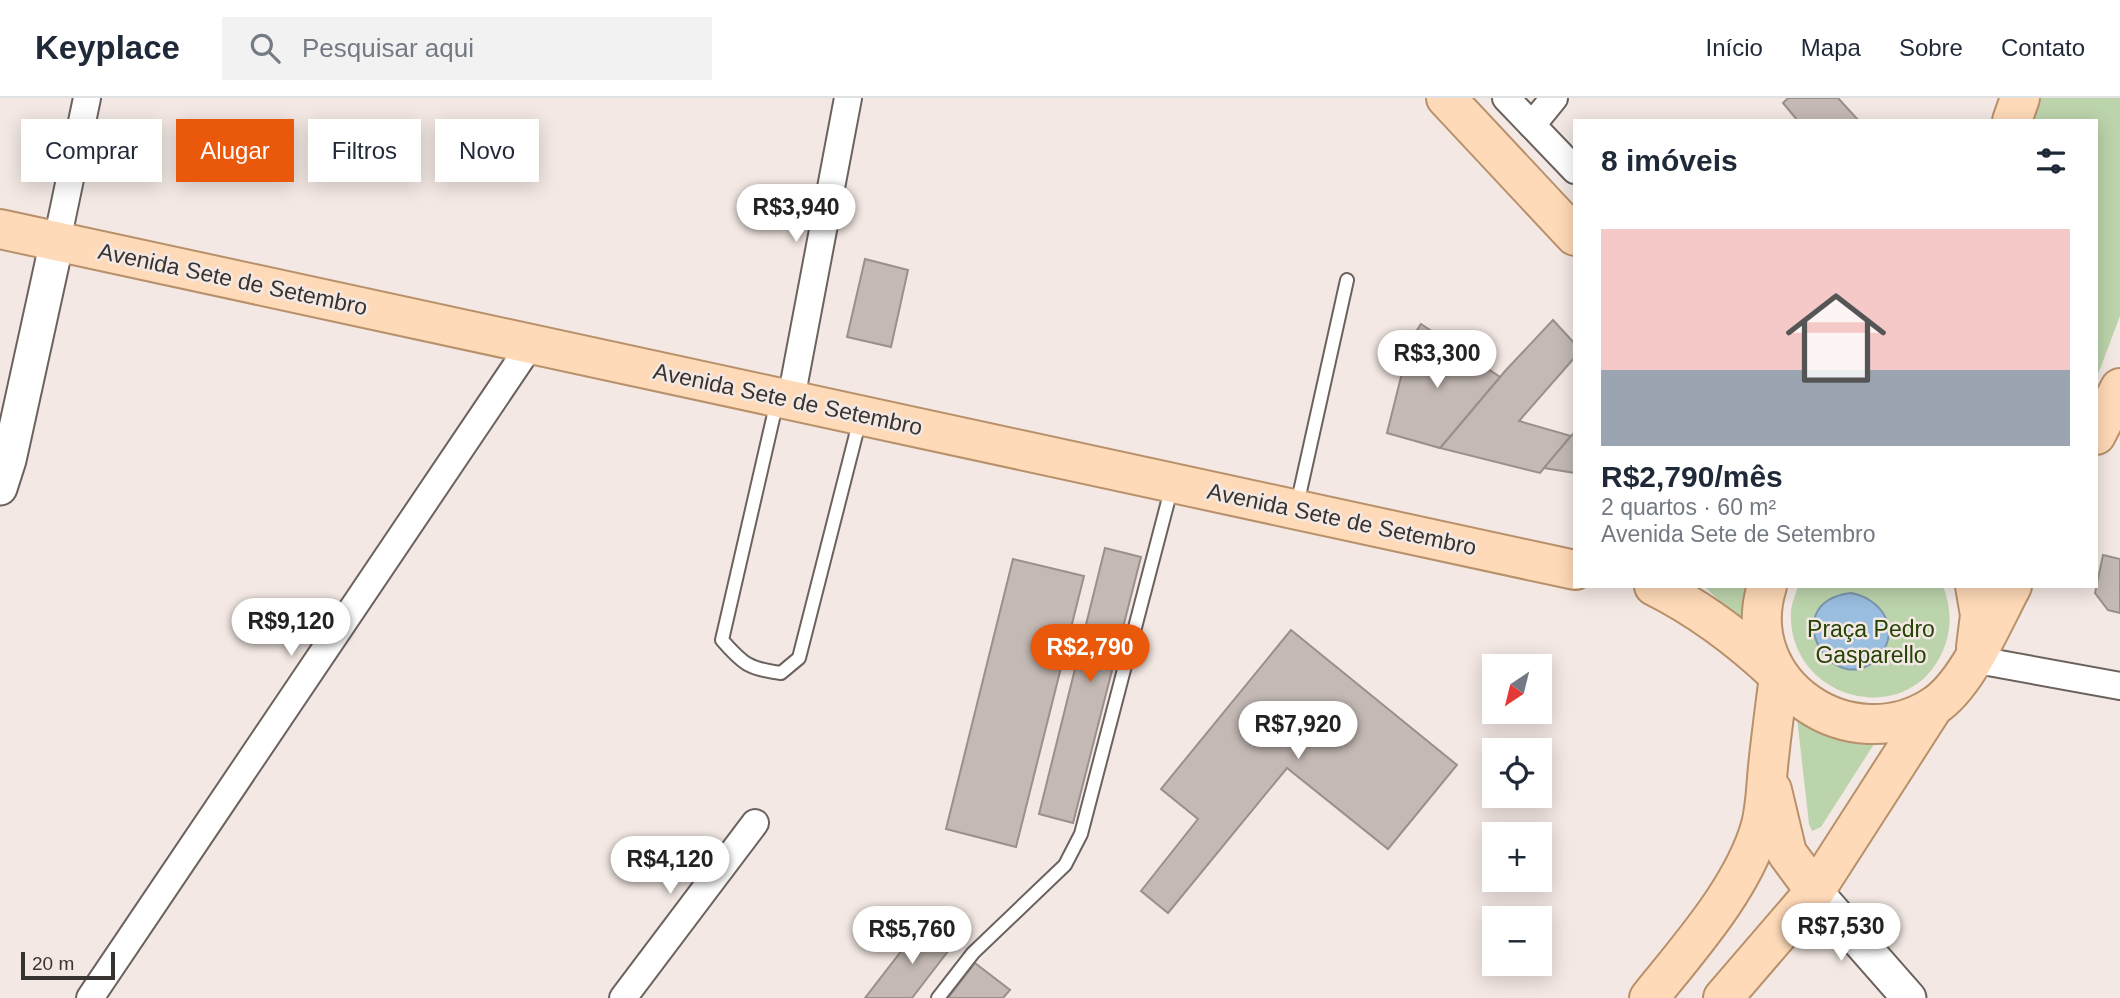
<!DOCTYPE html>
<html lang="pt">
<meta charset="utf-8">
<style>
body{margin:0;font-family:Helvetica,sans-serif;background:#f2f2f3;color:#1f2937;height:100vh;display:flex;flex-direction:column;font-size:26px;white-space:nowrap}
*{box-sizing:border-box;margin:0}
p{font-size:23px;color:#747a83}
.icon{flex:none;width:38px;height:38px;fill:none;stroke:currentColor;stroke-width:2;stroke-linecap:round;stroke-linejoin:round}
.map{position:relative;flex:1;overflow:hidden}
.sheet{position:absolute;left:1573px;top:21px;width:525px;height:469px;display:flex;flex-direction:column;background:#fff;border-radius:0px;box-shadow:0 4px 18px #0003}
.sheet>*{flex:none}
.hud{position:absolute;left:21px;top:21px;width:665px;height:63px;display:flex;gap:14px}
.needle{width:46px;rotate:215deg}
.controls{position:absolute;left:1482px;top:556px;display:grid;gap:14px}
.controls a{display:grid;place-items:center;width:70px;height:70px;border-radius:0px;background:#fff;box-shadow:0 4px 18px #0003;font-size:35px}
.scale{position:absolute;left:21px;bottom:18px;width:94px;box-sizing:border-box;padding-left:7px;border:4px solid #373331;border-top:0;font-size:19px;line-height:24px;white-space:nowrap;color:#373331;-webkit-text-stroke:5px #f3e8e3;paint-order:stroke}
.price{position:absolute;translate:-50% -60px;padding:0 16px;border-radius:24px;background:#fff;color:#222;font-size:23px;line-height:46px;filter:drop-shadow(0 2px 4px #0008)}
.price::after{content:'';position:absolute;left:50%;top:42px;width:21px;height:16px;margin-left:-10px;background:inherit;clip-path:polygon(0 0,100% 0,50% 100%)}
.price.on{background:#ea580c;color:#fff}
ul{padding:0;list-style:none}
li{display:grid;align-content:center;gap:14px;height:371px;padding:0 28px}
li span{display:grid;place-items:center;height:217px;border-radius:0px;color:#555}
li>.icon{margin-inline-start:auto}
span .icon{width:126px;height:126px;fill:#fffc;stroke-width:1}
li b{font-size:30px}
h2{display:flex;justify-content:space-between;align-items:center;height:84px;padding:0 28px;font-size:30px}
.chip{padding:0 24px;border-radius:0px;background:#fff;box-shadow:0 4px 18px #0003;font-size:24px;line-height:63px}
.chip.on{background:#ea580c;color:#fff}
header{display:flex;align-items:center;gap:42px;box-sizing:border-box;height:98px;padding:0 35px;background:#fff;border-bottom:2px solid #e0e1e3}
header strong{font-size:33px}
nav{display:flex;gap:38px;margin-inline-start:auto;font-size:24px}
.search{width:490px;height:63px;background:#f2f2f3;display:flex;align-items:center;gap:18px;box-sizing:border-box;padding:0 24px;border-radius:0px;color:#747a83;font-size:26px}
.map>svg:first-child{display:block}
.green{fill:#bcd4ac}
.water{fill:#99bee0;stroke:#7c94ac;stroke-width:2}
.building{fill:#c4b9b4;stroke:#9a908b;stroke-width:2}
.lines{fill:none;stroke-linecap:round;stroke-linejoin:round}
.service-casing{stroke:#6b625e;stroke-width:16}
.minor-casing{stroke:#6b625e;stroke-width:30}
.tertiary-casing{stroke:#6b625e;stroke-width:37}
.primary-casing{stroke:#b8906a;stroke-width:42}
.service{stroke:#fff;stroke-width:12}
.minor{stroke:#fff;stroke-width:26}
.tertiary{stroke:#fff;stroke-width:33}
.primary{stroke:#fedab8;stroke-width:38}
.labels{text-anchor:middle;dominant-baseline:central;stroke-width:5;stroke-linejoin:round;paint-order:stroke}
.street-label{font-size:23px;fill:#373331;stroke:#f3e8e3}
.park-label{font-size:23px;fill:#244304;stroke:#f3e8e3}
</style>
<header>
<strong>Keyplace</strong>
<div class="search"><svg class="icon" aria-label="search" viewBox="0 0 24 24"><circle cx="10" cy="10" r="6"/><path d="M15 15l6 6"/></svg>Pesquisar aqui</div>
<nav><a>Início</a><a>Mapa</a><a>Sobre</a><a>Contato</a></nav>
</header>
<div class="map">
<svg width="2120" height="900" viewBox="0 0 2120 900">
<rect width="100%" height="100%" fill="#f3e8e3"/>
<g class="green">
<path d="M2037 0H2120V218L2097 279 2096 23H2031Z"/>
<path d="M1704 488H1750L1746 529Z"/>
<path d="M1798 488H1943C1952 511 1952 533 1942 555 1905 634 1787 600 1791 514 1791 506 1796 496 1798 488Z"/>
<path d="M1797 620 1876 643 1821 729 1812 733 1809 726Z"/>
</g>
<path class="water" d="M1851 495C1880 500 1902 530 1880 557 1836 609 1772 505 1851 495Z"/>
<g class="building">
<path d="M1788 0H1838L1859 23H1798L1783 5Z"/>
<path d="M865 161 908 172 891 249 847 239Z"/>
<path d="M1553 222 1575 246V259L1519 323 1571 338 1540 375 1440 350 1506 272Z"/>
<path d="M1421 226 1500 279 1440 350 1387 335 1410 243Z"/>
<path d="M1575 334V375L1544 370 1571 338Z"/>
<path d="M1105 450 1141 459 1073 725 1039 716Z"/>
<path d="M2103 457 2120 461V515L2108 512 2095 495Z"/>
<path d="M1013 461 1084 478 1016 749 946 731Z"/>
<path d="M1291 532 1457 667 1388 751 1287 670 1168 815 1141 793 1198 721 1161 691Z"/>
<path d="M923 825 952 848 912 900H865Z"/>
<path d="M975 865 1010 892 1003 900H948Z"/>
</g>
<g class="lines">
<defs>
<g id="service">
<path d="M777 303 722 542C743 566 749 571 781 575L799 560 860 321"/>
<path d="M1297 407 1347 182"/>
<path d="M938 900 973 855 1065 767 1081 736 1172 388"/>
</g>
<g id="minor">
<path d="M1506 0 1575 72"/>
<path d="M1532 27 1554 0"/>
<path d="M57 143 87 0"/>
<path d="M791 301 848 0"/>
<path d="M1972 561 2120 588"/>
<path d="M90 900 531 246"/>
<path d="M623 900 755 725"/>
</g>
<g id="tertiary">
<path d="M0 390 9 362 57 143"/>
<path d="M1815 793 1909 900"/>
</g>
<g id="primary">
<path d="M1446 0 1575 138"/>
<path d="M2012 23 2020 0"/>
<path d="M0 131 1575 472"/>
<path d="M2096 337 2120 290"/>
<path d="M1654 488C1700 511 1741 542 1778 577"/>
<path d="M1767 488C1736 587 1851 662 1934 608 1967 587 1993 523 2012 488"/>
<path d="M1975 488 1980 517 1976 549"/>
<path d="M1772 692 1787 755 1815 793"/>
<path d="M1649 900C1689 850 1744 789 1761 727 1766 707 1766 688 1768 669 1771 639 1775 609 1779 579"/>
<path d="M1723 900 1815 793 1934 608"/>
</g>
</defs>
<use href="#service" class="service-casing"/>
<use href="#minor" class="minor-casing"/>
<use href="#tertiary" class="tertiary-casing"/>
<use href="#primary" class="primary-casing"/>
<use href="#service" class="service"/>
<use href="#minor" class="minor"/>
<use href="#tertiary" class="tertiary"/>
<use href="#primary" class="primary"/>
</g>
<g class="labels">
<g class="street-label">
<text transform="translate(233 181) rotate(12)">Avenida Sete de Setembro</text>
<text transform="translate(788 301) rotate(12)">Avenida Sete de Setembro</text>
<text transform="translate(1342 421) rotate(12)">Avenida Sete de Setembro</text>
</g>
<g class="park-label">
<text x="1871" y="531">Praça Pedro<tspan x="1871" dy="26">Gasparello</tspan></text>
</g>
</g>
</svg>
<div class="controls">
<a><svg class="needle" viewBox="-14 -14 28 28"><path d="M0-13l5 13h-10z" fill="#e53935"/><path d="M0 13l5-13h-10z" fill="#747a83"/></svg></a>
<a><svg class="icon" aria-label="locate" viewBox="0 0 24 24"><circle cx="12" cy="12" r="6"/><path d="M12 2v4M12 18v4M2 12h4M18 12h4"/></svg></a>
<a>+</a>
<a>−</a>
</div>
<div class="scale">20 m</div>
<b class="price" style="left:796px;top:146px">R$3,940</b>
<b class="price" style="left:1437px;top:292px">R$3,300</b>
<b class="price" style="left:291px;top:560px">R$9,120</b>
<b class="price on" style="left:1090px;top:586px">R$2,790</b>
<b class="price" style="left:1298px;top:663px">R$7,920</b>
<b class="price" style="left:670px;top:798px">R$4,120</b>
<b class="price" style="left:1841px;top:865px">R$7,530</b>
<b class="price" style="left:912px;top:868px">R$5,760</b>
<div class="hud">
<a class="chip">Comprar</a>
<a class="chip on">Alugar</a>
<a class="chip">Filtros</a>
<a class="chip">Novo</a>
</div>
<section class="sheet">
<h2>8 imóveis<svg class="icon" aria-label="filters" viewBox="0 0 24 24"><path d="M4 7h16M4 17h16"/><circle cx="9" cy="7" r="2"/><circle cx="15" cy="17" r="2"/></svg></h2>
<ul>
<li><span style="background:linear-gradient(#f6c9c9 65%,#9aa5b1 0)"><svg class="icon" aria-label="home" viewBox="0 0 24 24"><path d="M3 11l9-7 9 7M6 9v11h12V9"/></svg></span><div><b>R$2,790/mês</b><p>2 quartos · 60 m²</p><p>Avenida Sete de Setembro</p></div></li>
</ul>
</section>
</div>
